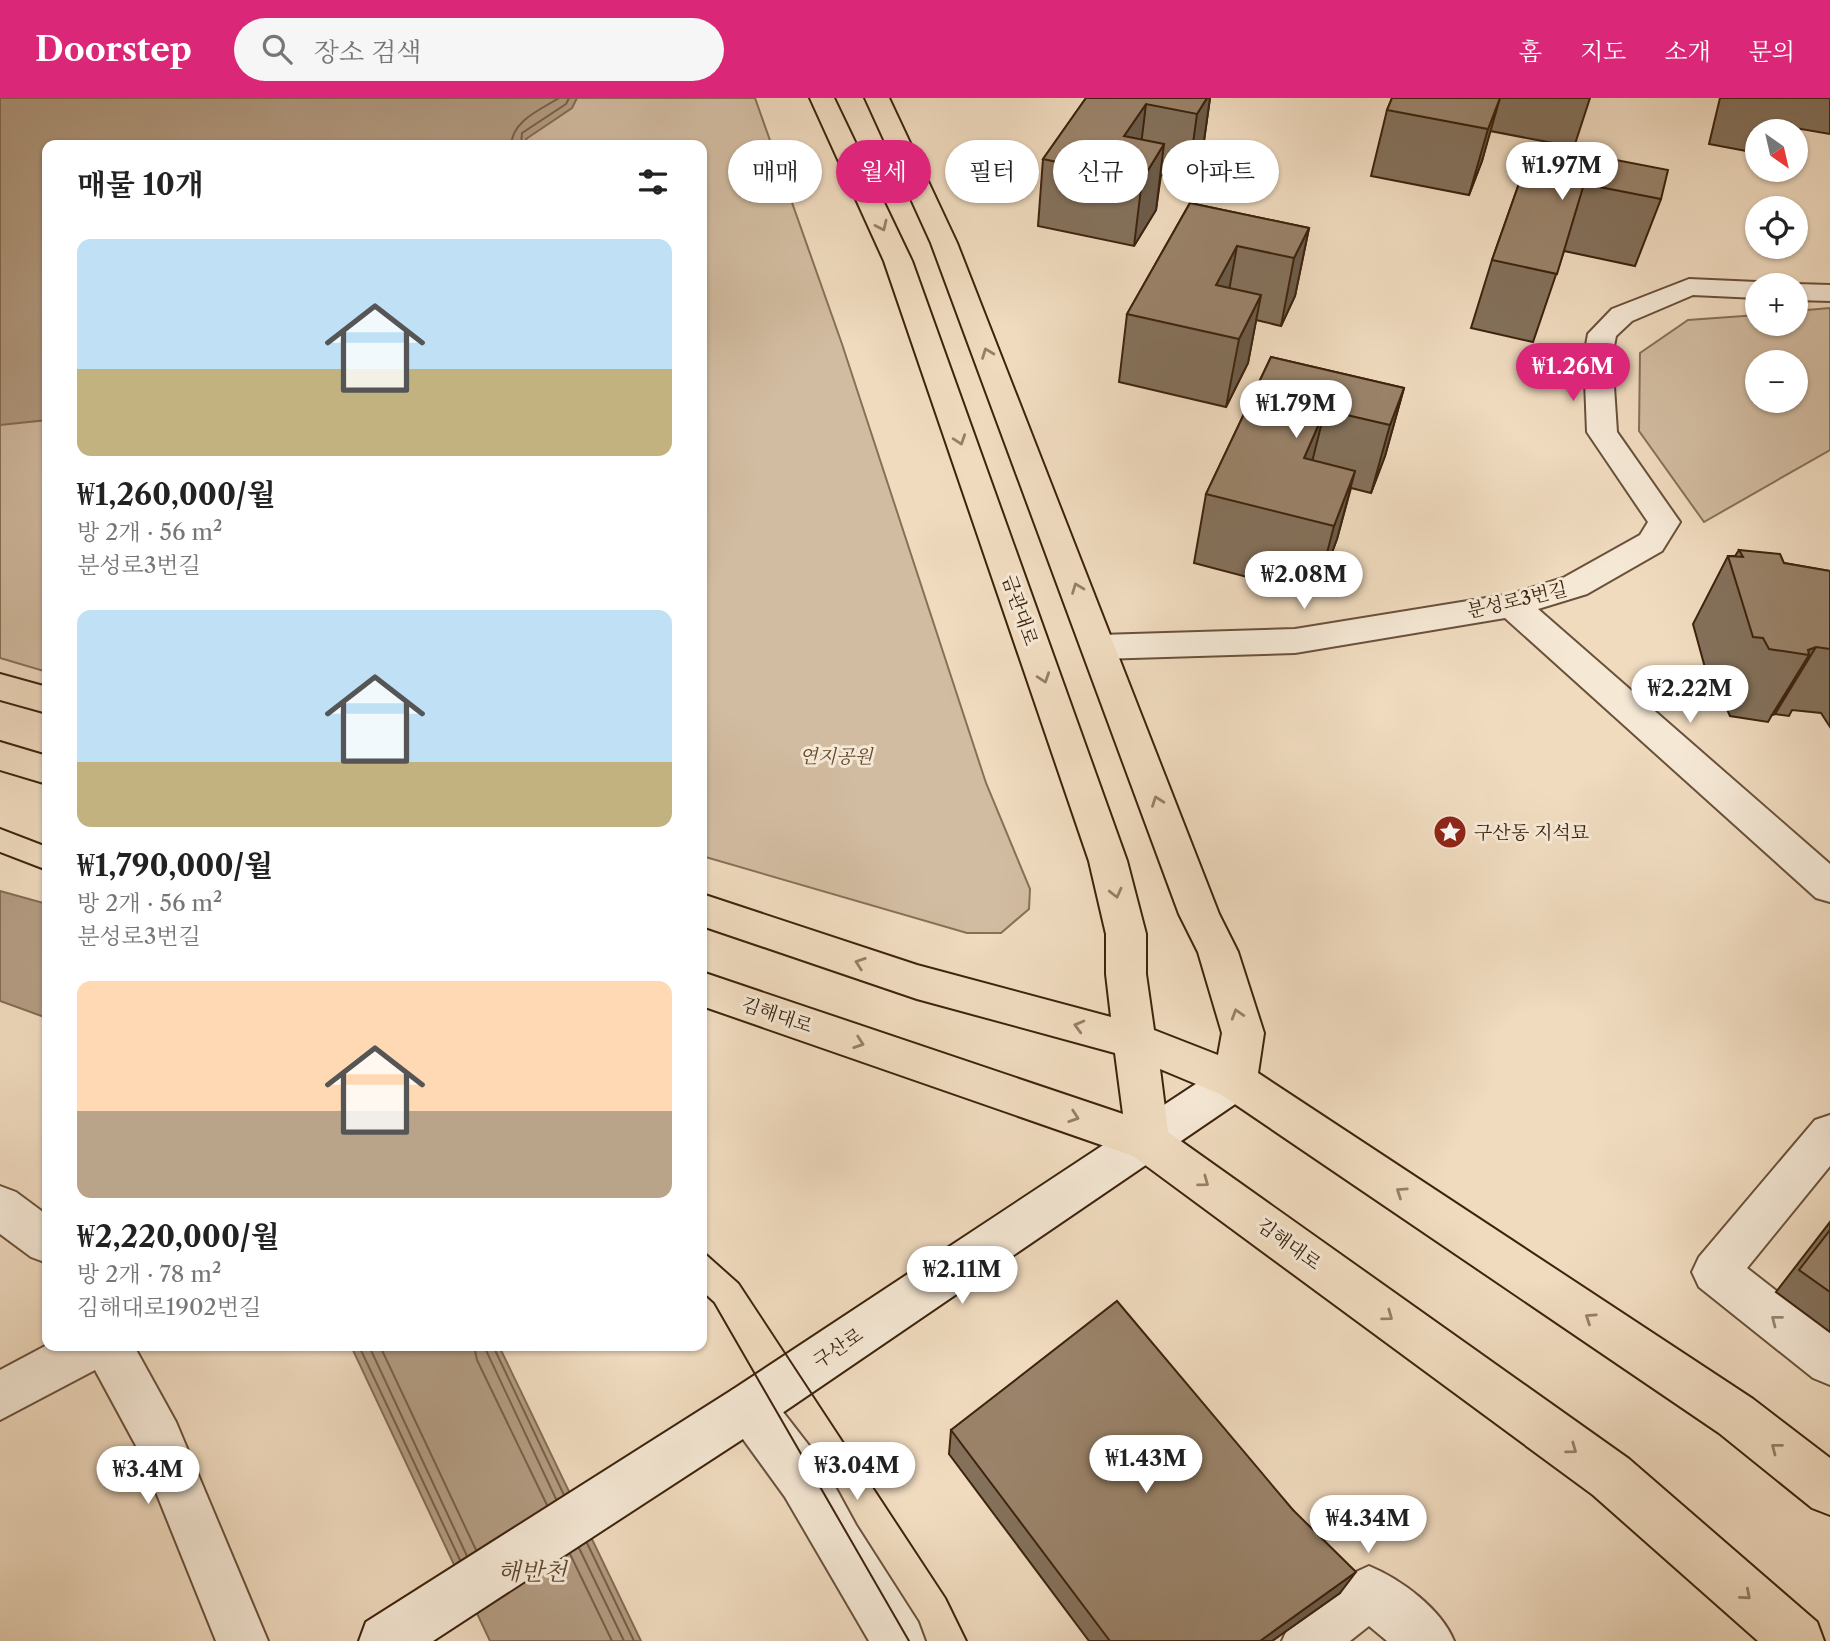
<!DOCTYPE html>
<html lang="ko">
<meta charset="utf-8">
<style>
body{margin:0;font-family:"Libre Caslon Text","Noto Serif KR",serif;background:#f6f6f6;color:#222;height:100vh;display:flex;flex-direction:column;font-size:26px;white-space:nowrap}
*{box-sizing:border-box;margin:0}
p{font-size:23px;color:#767676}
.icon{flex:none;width:38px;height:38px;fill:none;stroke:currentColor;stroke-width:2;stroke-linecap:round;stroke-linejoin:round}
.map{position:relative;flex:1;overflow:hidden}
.drawer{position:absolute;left:42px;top:42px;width:665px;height:1211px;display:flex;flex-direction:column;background:#fff;border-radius:14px;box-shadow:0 2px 5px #0004}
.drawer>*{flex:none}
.banner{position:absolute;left:728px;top:42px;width:665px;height:63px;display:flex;gap:14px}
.needle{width:46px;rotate:146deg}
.controls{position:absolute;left:1745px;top:21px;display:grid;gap:14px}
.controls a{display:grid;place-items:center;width:63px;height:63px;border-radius:50%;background:#fff;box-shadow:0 2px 5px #0004;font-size:35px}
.price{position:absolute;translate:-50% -60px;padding:0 16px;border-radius:24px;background:#fff;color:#222;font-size:23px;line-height:46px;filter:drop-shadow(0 2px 4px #0008)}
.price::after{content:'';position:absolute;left:50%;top:42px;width:21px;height:16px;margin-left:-10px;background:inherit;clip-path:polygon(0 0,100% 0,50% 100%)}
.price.on{background:#db2777;color:#fff}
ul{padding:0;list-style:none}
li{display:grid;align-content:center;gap:14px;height:371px;padding:0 35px}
li span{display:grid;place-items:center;height:217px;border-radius:14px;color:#555}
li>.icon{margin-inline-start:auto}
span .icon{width:126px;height:126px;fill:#fffc;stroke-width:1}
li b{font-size:30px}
h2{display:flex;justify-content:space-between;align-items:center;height:84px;padding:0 35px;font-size:30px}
.tag{padding:0 24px;border-radius:32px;background:#fff;box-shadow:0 2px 5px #0004;font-size:24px;line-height:63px}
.tag.on{background:#db2777;color:#fff}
header{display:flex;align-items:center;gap:42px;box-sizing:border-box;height:98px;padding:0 35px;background:#db2777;color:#fff}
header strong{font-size:33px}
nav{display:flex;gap:38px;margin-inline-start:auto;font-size:24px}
.search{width:490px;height:63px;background:#f6f6f6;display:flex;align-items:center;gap:18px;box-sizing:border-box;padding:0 24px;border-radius:38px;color:#767676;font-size:26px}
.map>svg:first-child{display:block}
.green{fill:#d2bca1;stroke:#887057;stroke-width:2;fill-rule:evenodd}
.water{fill:#b39c82;stroke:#846c53;stroke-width:2}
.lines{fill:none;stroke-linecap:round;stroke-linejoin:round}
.shore{stroke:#786048;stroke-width:2}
.minor-casing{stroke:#6a513a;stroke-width:4}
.tertiary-casing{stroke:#6a513a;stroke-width:4}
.secondary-casing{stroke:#3d230d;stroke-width:4}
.primary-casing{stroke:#3d230d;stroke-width:4}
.minor{fill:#f5e8d5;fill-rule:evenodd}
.tertiary{fill:#f5e8d5;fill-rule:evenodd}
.secondary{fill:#f5e8d5;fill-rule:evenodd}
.primary{fill:#f0dbbf;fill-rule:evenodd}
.tram{stroke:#3d230d;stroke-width:2}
.wall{fill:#84715b;stroke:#3d230d;stroke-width:2}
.shaded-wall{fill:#6c5c4a;stroke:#3d230d;stroke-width:2}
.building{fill:#9a836a;stroke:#3d230d;stroke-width:2}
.oneway{stroke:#967f66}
.oneway2{stroke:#998671}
.labels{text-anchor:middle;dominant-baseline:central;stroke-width:6;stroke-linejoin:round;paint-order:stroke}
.street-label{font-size:19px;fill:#3d230d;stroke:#f5e8d5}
.park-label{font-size:19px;font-style:italic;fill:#624932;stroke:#f5e8d5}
.poi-label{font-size:19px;fill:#3d230d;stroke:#f5e8d5;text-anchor:start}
.near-water-label{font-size:24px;font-style:italic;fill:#604730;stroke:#f5e8d5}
</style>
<header>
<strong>Doorstep</strong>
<div class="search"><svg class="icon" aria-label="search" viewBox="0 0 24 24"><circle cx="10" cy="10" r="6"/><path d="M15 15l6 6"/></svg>장소 검색</div>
<nav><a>홈</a><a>지도</a><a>소개</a><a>문의</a></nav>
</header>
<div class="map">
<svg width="1830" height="1543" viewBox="0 0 1830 1543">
<rect width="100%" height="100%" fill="#f0dbbf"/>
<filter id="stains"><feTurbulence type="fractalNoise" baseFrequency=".00286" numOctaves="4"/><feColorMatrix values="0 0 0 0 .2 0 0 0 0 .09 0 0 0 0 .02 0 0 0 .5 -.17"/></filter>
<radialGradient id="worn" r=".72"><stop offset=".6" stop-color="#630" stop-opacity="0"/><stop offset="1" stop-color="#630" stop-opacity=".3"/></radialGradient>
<g class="green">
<path d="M0 0H755L842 246 986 685 1030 791 1029 811 1001 835H967L702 758V47H47V574L0 560Z"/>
<path d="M1830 210V352L1704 424 1639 333 1640 255 1688 222 1757 217V226H1796V213ZM1757 264H1796V303H1757Z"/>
</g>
<g class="water">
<path d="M0 0H577L572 10 526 41 529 47H47V322L0 327Z"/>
<path d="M0 793 47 806V920L0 903Z"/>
<path d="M351 1248H499L641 1543H490Z"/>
</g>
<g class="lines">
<g class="shore">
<path d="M511 47C513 22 540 12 559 0"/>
<path d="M521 47 522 35 566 6 569 0"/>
<path d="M359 1248 460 1462"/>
<path d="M369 1248 467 1458"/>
<path d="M380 1248 476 1452"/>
<path d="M474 1248 477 1262 547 1407"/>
<path d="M484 1248 556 1401"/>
<path d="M493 1248 564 1397"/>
<path d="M587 1445 634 1543"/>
<path d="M579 1450 624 1543"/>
<path d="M570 1456 612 1543"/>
</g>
<defs>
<g id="minor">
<path d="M1689 181 1757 184 1768 187H1757V200L1693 197 1632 223 1616 238 1612 258 1617 334 1680 424 1662 453 1587 496 1538 511 1830 766V804L1816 800 1505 520 1295 555 1100 561 1088 558 1083 549 1088 540 1100 537 1295 531 1511 496 1563 480 1640 437 1648 424 1587 334 1584 258 1588 236 1612 211Z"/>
<path d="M1796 186 1830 187V203L1796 202V187H1790Z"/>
<path d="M1830 1017V1068L1747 1170 1830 1235V1287L1813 1280 1699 1189 1692 1174 1699 1159 1815 1022Z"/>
<path d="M0 1088 16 1094 47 1117V1165L31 1159 0 1136Z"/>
<path d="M47 1247 134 1248 176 1324 268 1543H216L141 1357 95 1272 0 1322V1272Z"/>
<path d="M1369 1468C1401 1481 1441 1511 1454 1543H1387L1369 1528 1350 1543H1282C1295 1511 1337 1481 1369 1468Z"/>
</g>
<path id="tertiary" d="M749 1285 766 1292 821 1363 856 1427 918 1524 925 1543H869L785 1399 732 1326 725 1309 732 1292Z"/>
<path id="secondary" d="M1235 965 1250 970 1256 983 1250 996 766 1326 433 1543H359L366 1524 732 1292 1220 970Z"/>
<g id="primary">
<path d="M810 0H834L912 163 1127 763 1146 836V876L1154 932 1218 957 1222 935 1198 854 1179 816 931 145 865 0H889L957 145 1219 816 1238 854 1264 935 1258 975 1753 1301 1830 1360V1417L1812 1410 1719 1335 1220 996 1160 971 1168 1034 1629 1361 1817 1524 1824 1543H1758L1593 1397 1133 1058 702 908V874L1123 1016 1115 955 917 901 702 828V796L917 867 1111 919 1106 876V836L1089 763 884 163Z"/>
<path d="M0 576 47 589V615L0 602Z"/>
<path d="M0 644 47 658V686L0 672Z"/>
</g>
</defs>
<use href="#minor" class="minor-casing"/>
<use href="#tertiary" class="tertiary-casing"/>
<use href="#secondary" class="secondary-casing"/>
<use href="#primary" class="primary-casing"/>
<use href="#minor" class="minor"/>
<use href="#tertiary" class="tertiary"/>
<use href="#secondary" class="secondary"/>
<use href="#primary" class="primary"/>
<g class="tram">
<path d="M0 730 47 748"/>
<path d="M0 755 47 773"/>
<path d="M702 1152 739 1185 946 1500 967 1543"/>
<path d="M702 1194 714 1205 909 1543"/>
</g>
</g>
<g class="wall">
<path d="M1086 0H1210L1202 57 1188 82 1161 77 1156 112 1134 148 1038 128 1043 61Z"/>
<path d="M1392 0H1590L1574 49 1490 33 1482 63 1469 97 1371 78 1387 12Z"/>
<path d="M1720 0H1830V36L1772 26 1769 33H1757V55L1709 46Z"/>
<path d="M1533 46 1661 101 1635 168 1564 153 1533 244 1471 230 1492 162Z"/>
<path d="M1190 105 1309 130 1295 198 1281 228 1256 222 1248 265 1226 309 1119 284 1127 216Z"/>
<path d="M1271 259 1404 290 1385 358 1371 395 1351 390 1337 441 1316 497 1194 465 1206 396Z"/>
<path d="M1739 452 1784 465 1830 473V629L1821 615 1792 612 1789 618 1775 616 1772 617 1768 624 1730 618 1725 607 1715 606 1693 526 1728 458H1735Z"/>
<path d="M1830 1124V1234L1776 1194Z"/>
<path d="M951 1332 1293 1412 1340 1495 1272 1543H1089L949 1356Z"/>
</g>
<g class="shaded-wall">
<path d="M1207 0H1210L1202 57 1188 82 1197 16Z"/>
<path d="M1500 0 1482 63 1469 97 1488 31Z"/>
<path d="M1146 6 1138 72 1124 38Z"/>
<path d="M1164 46 1156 112 1134 148 1142 82Z"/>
<path d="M1309 130 1295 198 1281 228 1294 160Z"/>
<path d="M1237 148 1225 215 1216 187Z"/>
<path d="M1261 197 1248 265 1226 309 1239 241Z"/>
<path d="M1404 290 1385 358 1371 395 1390 327Z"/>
<path d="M1325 312 1308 380 1304 360Z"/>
<path d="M1355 373 1337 441 1316 497 1334 428Z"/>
<path d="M1816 549 1775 616 1772 617 1809 557 1808 552Z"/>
<path d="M1356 1474 1340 1495 1272 1543H1260Z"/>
</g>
<g class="building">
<path d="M1086 0H1207L1197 16 1146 6 1124 38 1164 46 1142 82 1043 61Z"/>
<path d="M1392 0H1500L1488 31 1387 12Z"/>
<path d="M1533 46 1668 72 1661 101 1584 86 1557 176 1492 162Z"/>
<path d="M1190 105 1309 130 1294 160 1237 148 1216 187 1261 197 1239 241 1127 216Z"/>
<path d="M1271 259 1404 290 1390 327 1325 312 1304 360 1355 373 1334 428 1206 396Z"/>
<path d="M1739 452 1780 456 1784 465 1830 473V551L1816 549 1808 552 1809 557 1769 551 1763 540 1753 539 1728 458 1743 459Z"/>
<path d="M1830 1132V1194L1799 1172Z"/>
<path d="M1117 1203 1293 1412 1356 1474 1260 1543H1110L951 1332Z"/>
</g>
<defs><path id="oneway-chevron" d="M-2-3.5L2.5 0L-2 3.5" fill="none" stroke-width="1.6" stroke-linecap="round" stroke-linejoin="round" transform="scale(1.75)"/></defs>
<g class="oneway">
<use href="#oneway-chevron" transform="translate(882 128) rotate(65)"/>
<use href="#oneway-chevron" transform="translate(987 255) rotate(-111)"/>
<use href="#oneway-chevron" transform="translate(960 342) rotate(71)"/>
<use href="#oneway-chevron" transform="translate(1077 490) rotate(-111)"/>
<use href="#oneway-chevron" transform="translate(1044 580) rotate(71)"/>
<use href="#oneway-chevron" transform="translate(1157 703) rotate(-110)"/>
<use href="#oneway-chevron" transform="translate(1116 795) rotate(76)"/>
<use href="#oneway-chevron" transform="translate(860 865) rotate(-161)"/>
<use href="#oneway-chevron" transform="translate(1237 916) rotate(-107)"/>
<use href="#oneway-chevron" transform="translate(1079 928) rotate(-165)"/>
<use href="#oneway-chevron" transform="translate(859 945) rotate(19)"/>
<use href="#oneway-chevron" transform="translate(1074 1019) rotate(19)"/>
<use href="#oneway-chevron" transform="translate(1204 1084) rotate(36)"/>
<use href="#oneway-chevron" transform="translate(1401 1094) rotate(-146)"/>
<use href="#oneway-chevron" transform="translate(1388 1218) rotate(36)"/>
<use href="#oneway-chevron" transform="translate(1590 1220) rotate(-146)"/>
<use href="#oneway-chevron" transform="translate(1776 1350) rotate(-142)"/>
<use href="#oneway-chevron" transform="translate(1572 1351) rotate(36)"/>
<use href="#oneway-chevron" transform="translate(1746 1497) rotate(41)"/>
</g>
<use class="oneway2" href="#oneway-chevron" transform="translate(1776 1222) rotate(-142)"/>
<defs>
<symbol id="sight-disc" viewBox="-11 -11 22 22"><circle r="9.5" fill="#8f2418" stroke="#f5e8d5"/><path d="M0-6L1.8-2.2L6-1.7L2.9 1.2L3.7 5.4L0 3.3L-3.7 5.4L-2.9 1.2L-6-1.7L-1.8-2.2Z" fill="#fff"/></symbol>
</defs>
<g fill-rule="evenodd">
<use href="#sight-disc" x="1431" y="715" width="38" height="38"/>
</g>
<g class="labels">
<g class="street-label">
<text transform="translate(1517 502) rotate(-13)">분성로3번길</text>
<text transform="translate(1020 512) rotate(71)">금관대로</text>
<text transform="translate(777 917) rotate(19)">김해대로</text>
<text transform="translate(1289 1146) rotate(36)">김해대로</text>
<text transform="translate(838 1250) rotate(-34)">구산로</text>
</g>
<g class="park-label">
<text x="836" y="658">연지공원</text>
</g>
<g class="poi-label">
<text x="1474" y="734">구산동 지석묘</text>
</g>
<g class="near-water-label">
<text x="532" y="1473">해반천</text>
</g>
</g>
<rect width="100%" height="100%" filter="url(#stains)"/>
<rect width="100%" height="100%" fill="url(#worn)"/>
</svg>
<div class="controls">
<a><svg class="needle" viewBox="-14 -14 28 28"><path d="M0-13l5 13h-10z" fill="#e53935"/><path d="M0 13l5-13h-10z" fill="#767676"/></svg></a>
<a><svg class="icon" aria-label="locate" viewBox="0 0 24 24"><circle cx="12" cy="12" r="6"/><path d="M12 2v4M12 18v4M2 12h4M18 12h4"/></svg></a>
<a>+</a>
<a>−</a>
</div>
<b class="price" style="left:1562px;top:104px">₩1.97M</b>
<b class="price on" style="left:1573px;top:305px">₩1.26M</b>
<b class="price" style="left:1296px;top:342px">₩1.79M</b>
<b class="price" style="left:1304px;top:513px">₩2.08M</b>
<b class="price" style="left:1690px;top:627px">₩2.22M</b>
<b class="price" style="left:962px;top:1208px">₩2.11M</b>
<b class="price" style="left:1146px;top:1397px">₩1.43M</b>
<b class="price" style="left:857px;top:1404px">₩3.04M</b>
<b class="price" style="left:148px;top:1408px">₩3.4M</b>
<b class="price" style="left:1368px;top:1457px">₩4.34M</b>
<div class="banner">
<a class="tag">매매</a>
<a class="tag on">월세</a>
<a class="tag">필터</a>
<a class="tag">신규</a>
<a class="tag">아파트</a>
</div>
<section class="drawer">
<h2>매물 10개<svg class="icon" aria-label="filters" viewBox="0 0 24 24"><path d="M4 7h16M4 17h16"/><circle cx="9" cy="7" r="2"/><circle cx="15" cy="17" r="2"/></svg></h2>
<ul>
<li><span style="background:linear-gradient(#bfe0f5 60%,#c2b280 0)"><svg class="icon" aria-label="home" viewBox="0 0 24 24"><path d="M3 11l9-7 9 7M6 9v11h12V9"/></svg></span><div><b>₩1,260,000/월</b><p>방 2개 · 56 m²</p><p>분성로3번길</p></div></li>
<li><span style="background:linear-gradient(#bfe0f5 70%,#c2b280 0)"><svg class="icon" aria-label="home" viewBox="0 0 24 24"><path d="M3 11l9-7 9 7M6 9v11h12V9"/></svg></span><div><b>₩1,790,000/월</b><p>방 2개 · 56 m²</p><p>분성로3번길</p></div></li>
<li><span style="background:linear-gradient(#ffd9b3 60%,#b9a48a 0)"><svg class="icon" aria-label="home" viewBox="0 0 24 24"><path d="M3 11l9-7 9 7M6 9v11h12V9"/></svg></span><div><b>₩2,220,000/월</b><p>방 2개 · 78 m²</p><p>김해대로1902번길</p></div></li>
</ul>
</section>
</div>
